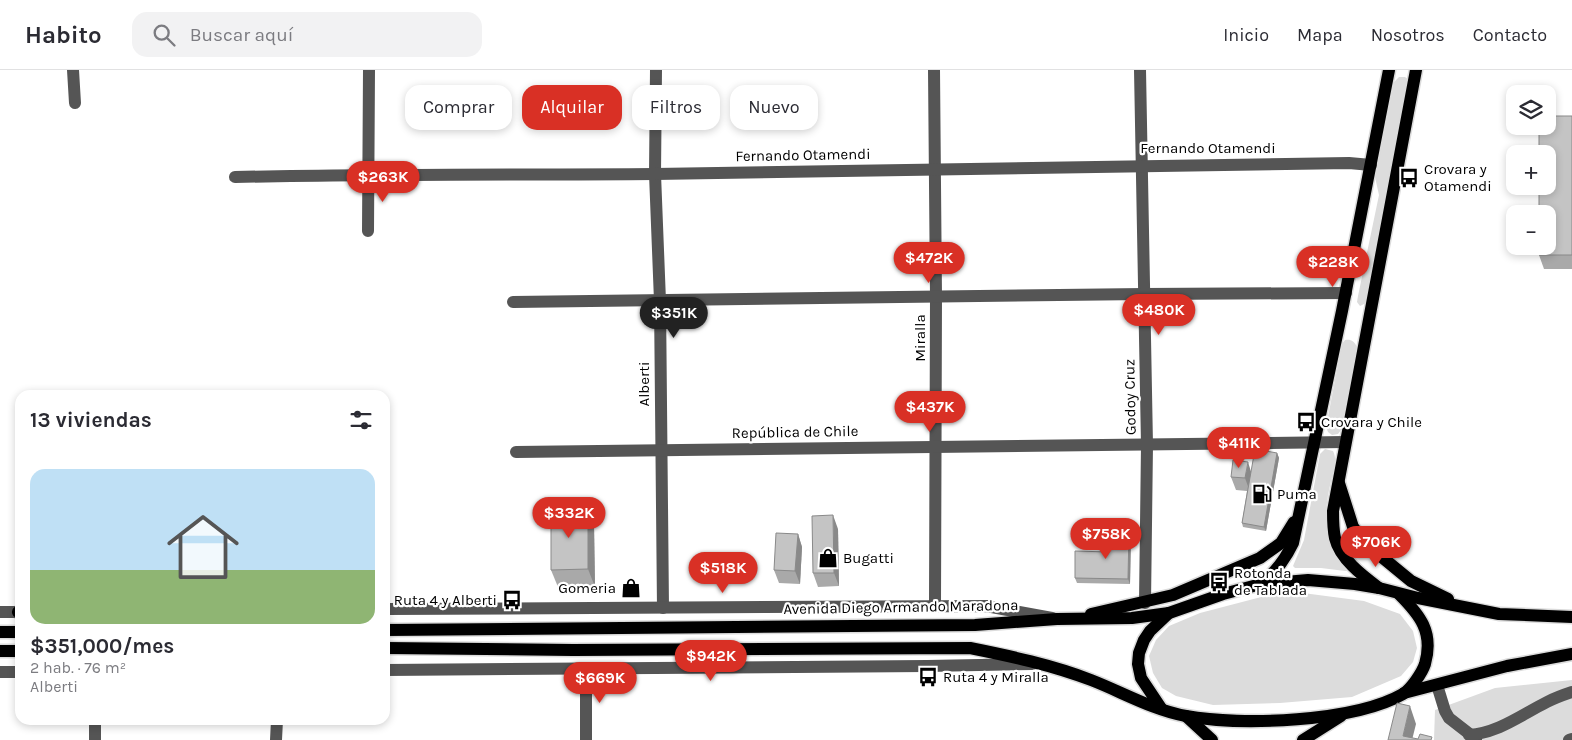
<!DOCTYPE html>
<html lang="es">
<meta charset="utf-8">
<style>
body{margin:0;font-family:Karla,sans-serif;background:#f2f2f3;color:#2b2b33;height:100vh;display:flex;flex-direction:column;font-size:19px;white-space:nowrap}
*{box-sizing:border-box;margin:0}
p{font-size:16px;color:#7c7c81}
.icon{flex:none;width:28px;height:28px;fill:none;stroke:currentColor;stroke-width:2;stroke-linecap:round;stroke-linejoin:round}
.map{position:relative;flex:1;overflow:hidden}
.drawer{position:absolute;left:15px;top:320px;width:375px;height:335px;display:flex;flex-direction:column;background:#fff;border-radius:15px;box-shadow:0 2px 8px #0003}
.drawer>*{flex:none}
.banner{position:absolute;left:405px;top:15px;width:475px;height:45px;display:flex;gap:10px}
.buttons{position:absolute;left:1506px;top:15px;display:grid;gap:10px}
.buttons a{display:grid;place-items:center;width:50px;height:50px;border-radius:10px;background:#fff;box-shadow:0 2px 8px #0003;font-size:25px}
.price{position:absolute;translate:-50% -42px;padding:0 11px;border-radius:18px;background:#d93025;color:#fff;font-size:16px;line-height:32px;filter:drop-shadow(0 1px 2px #0008)}
.price::after{content:'';position:absolute;left:50%;top:30px;width:15px;height:11px;margin-left:-8px;background:inherit;clip-path:polygon(0 0,100% 0,50% 100%)}
.price.current{background:#222;color:#fff}
ul{padding:0;list-style:none}
li{display:grid;align-content:center;gap:10px;height:265px;padding:0 15px}
li+li{border-top:1px solid #e1e1e2}
li span{display:grid;place-items:center;height:155px;border-radius:15px;color:#555}
li>.icon{margin-inline-start:auto}
span .icon{width:90px;height:90px;fill:#fffc;stroke-width:1}
li b{font-size:21px}
h2{display:flex;justify-content:space-between;align-items:center;height:60px;padding:0 15px;font-size:21px}
.chip{padding:0 18px;border-radius:15px;background:#fff;box-shadow:0 2px 8px #0003;font-size:18px;line-height:45px}
.chip.current{background:#d93025;color:#fff}
header{display:flex;align-items:center;gap:30px;box-sizing:border-box;height:70px;padding:0 25px;background:#fff;border-bottom:1px solid #e1e1e2}
header strong{font-size:24px}
nav{display:flex;gap:28px;margin-inline-start:auto;font-size:18px}
.search{width:350px;height:45px;background:#f2f2f3;display:flex;align-items:center;gap:12px;box-sizing:border-box;padding:0 18px;border-radius:15px;color:#7c7c81;font-size:19px}
.map>svg:first-child{display:block}
.green{fill:#dcdcdc}
.lines{fill:none;stroke-linecap:round;stroke-linejoin:round}
.major-casing{stroke:#dbdbdb;stroke-width:15}
.minor{stroke:#555;stroke-width:12}
.major{stroke:#000;stroke-width:12}
.wall{fill:#a9a9a9}
.shaded-wall{fill:#898989}
.building{fill:#c4c4c4;stroke:#898989}
.labels{text-anchor:middle;dominant-baseline:central;stroke-width:4.5;stroke-linejoin:round;paint-order:stroke}
.street-label{font-size:15px;fill:#000;stroke:#fff}
.poi-label{font-size:15px;fill:#000;stroke:#fff;text-anchor:start}
</style>
<header>
<strong>Habito</strong>
<div class="search"><svg class="icon" aria-label="search" viewBox="0 0 24 24"><circle cx="10" cy="10" r="6"/><path d="M15 15l6 6"/></svg>Buscar aquí</div>
<nav><a>Inicio</a><a>Mapa</a><a>Nosotros</a><a>Contacto</a></nav>
</header>
<div class="map">
<svg width="1572" height="670" viewBox="0 0 1572 670">
<rect width="100%" height="100%" fill="#fff"/>
<g class="green">
<path d="M1399 7H1405L1409 10 1366 233 1360 236 1357 232 1358 226 1379 125 1375 107 1394 12Z"/>
<path d="M1345 270C1351 269 1354 271 1357 277L1341 360 1338 364 1332 365 1328 362 1326 357 1342 274Z"/>
<path d="M1325 379 1333 381C1338 391 1333 401 1331 411 1323 444 1323 472 1346 499L1347 501H1345L1321 498H1295L1293 496 1304 470 1320 384Z"/>
<path d="M1303 523 1364 531 1400 544 1413 561 1417 578 1413 592 1401 606 1352 627 1280 633 1213 635 1176 626 1162 618 1153 603 1149 586 1156 570 1169 556 1200 543 1265 526Z"/>
<path d="M1572 610V670H1434L1435 640 1495 618Z"/>
</g>
<g class="lines">
<defs>
<g id="major">
<path d="M1339 413 1353 457 1366 474 1411 511 1448 529"/>
<path d="M1261 514C1276 502 1285 490 1293 473L1342 241 1389 0"/>
<path d="M1379 518C1363 506 1340 489 1335 468 1333 459 1333 450 1333 441L1416 0"/>
<path d="M18 542 20 543"/>
<path d="M1091 544 1173 525 1260 488 1281 473 1294 452"/>
<path d="M385 560 975 555 1057 549 1132 548 1169 543"/>
<path d="M0 562H20"/>
<path d="M385 578 573 580 970 578C1010 586 1052 595 1091 610 1122 622 1153 640 1186 646 1242 656 1354 652 1403 624 1411 619 1422 603 1425 594 1434 562 1420 545 1399 524"/>
<path d="M0 581H20"/>
<path d="M1404 623 1507 596 1572 584"/>
<path d="M1161 638 1141 608 1138 594 1139 583 1144 570 1150 561 1169 543 1223 524 1261 514 1308 510 1355 514 1379 518 1418 528 1499 544 1572 547"/>
<path d="M1186 646 1212 670"/>
<path d="M1303 670 1341 646"/>
</g>
</defs>
<use href="#major" class="major-casing"/>
<g class="minor">
<path d="M73 0 75 33"/>
<path d="M656 0 655 104 660 231 663 538"/>
<path d="M934 0 936 227 935 536"/>
<path d="M1140 0 1147 375 1145 533"/>
<path d="M235 107C375 104 515 105 655 104 886 102 1117 95 1349 93L1371 95"/>
<path d="M368 161 369 0"/>
<path d="M513 232 1144 224 1346 223"/>
<path d="M516 382 1345 372"/>
<path d="M385 539 986 536 1052 548"/>
<path d="M0 542H20"/>
<path d="M385 600 927 596 1032 594"/>
<path d="M0 602H20"/>
<path d="M1437 615 1445 641 1449 648 1476 669"/>
<path d="M1469 665C1498 663 1521 645 1547 632 1555 628 1563 625 1572 622"/>
<path d="M95 670V650"/>
<path d="M276 670 277 650"/>
<path d="M586 670V598"/>
<path d="M1569 670 1572 669"/>
</g>
<use href="#major" class="major"/>
</g>
<g class="wall">
<path d="M1572 46V199H1544L1539 185Z"/>
<path d="M1277 383 1279 388 1266 461 1243 457 1242 453 1247 421 1236 420 1231 407 1251 401Z"/>
<path d="M588 438 594 455 595 517H558L551 500Z"/>
<path d="M838 459 839 516 818 517 813 503Z"/>
<path d="M1129 461 1131 465 1130 514 1077 513 1075 508 1109 482Z"/>
<path d="M798 464 802 477 800 514 779 513 774 500Z"/>
</g>
<g class="shaded-wall">
<path d="M1277 383 1279 388 1266 461 1264 457Z"/>
<path d="M1248 392 1252 405 1250 422 1245 408Z"/>
<path d="M588 438 594 455 595 517 588 499Z"/>
<path d="M833 445 838 459 839 516 834 503Z"/>
<path d="M1129 461 1131 465 1130 514 1128 509Z"/>
<path d="M798 464 802 477 800 514 795 501Z"/>
<path d="M1410 636 1416 654 1412 670 1403 666Z"/>
</g>
<g class="building">
<path d="M1548 46H1572V185H1539V176H1548V144H1539V116H1548V84H1539V56H1548Z"/>
<path d="M1255 379 1277 383 1264 457 1242 453Z"/>
<path d="M1233 390 1248 392 1245 408 1231 407Z"/>
<path d="M551 438H588V499L551 500Z"/>
<path d="M833 445 834 503H813L812 446Z"/>
<path d="M1110 460 1129 461 1128 509 1075 508V481L1109 482Z"/>
<path d="M776 463 798 464 795 501 774 500Z"/>
<path d="M1397 633 1410 636 1403 666 1418 669 1420 664 1432 667 1431 670H1388Z"/>
</g>
<defs>
<symbol id="bus-bare" viewBox="-9 -9 18 18"><path d="M-5-6H5V4H4V6H2V4H-2V6H-4V4H-5ZM-3.5-4V0h7V-4ZM-3.5 1.2v1.5H-2V1.2ZM2 1.2v1.5H3.5V1.2Z" fill="#000" stroke="#fff" stroke-width="2.5" paint-order="stroke"/></symbol>
<symbol id="fuel-bare" viewBox="-9 -9 18 18"><path d="M-5.5-6h7V0h2V4h1.3V-2.5L3-4.5l.8-.8L6-3V5H2.5V1h-1V6h-7ZM-4.2-4.7v3.2H.2V-4.7Z" fill="#000" stroke="#fff" stroke-width="2.5" paint-order="stroke"/></symbol>
<symbol id="shop-bare" viewBox="-9 -9 18 18"><path d="M-5-2.5h2.3a2.7 3.5 0 0 1 5.4 0H5L5.5 6h-11ZM-1.5-2.5h3a1.5 2.3 0 0 0-3 0Z" fill="#000" stroke="#fff" stroke-width="2.5" paint-order="stroke"/></symbol>
</defs>
<g fill-rule="evenodd">
<use href="#bus-bare" x="1395" y="94" width="28" height="28"/>
<use href="#bus-bare" x="1292" y="338" width="28" height="28"/>
<use href="#fuel-bare" x="1248" y="410" width="28" height="28"/>
<use href="#shop-bare" x="814" y="474" width="28" height="28"/>
<use href="#bus-bare" x="1205" y="498" width="28" height="28"/>
<use href="#shop-bare" x="617" y="504" width="28" height="28"/>
<use href="#bus-bare" x="498" y="516" width="28" height="28"/>
<use href="#bus-bare" x="914" y="593" width="28" height="28"/>
</g>
<g class="labels">
<g class="street-label">
<text x="1208" y="78">Fernando Otamendi</text>
<text transform="translate(803 85) rotate(-1)">Fernando Otamendi</text>
<text transform="translate(920 268) rotate(-90)">Miralla</text>
<text transform="translate(644 314) rotate(-90)">Alberti</text>
<text transform="translate(1130 327) rotate(-91)">Godoy Cruz</text>
<text transform="translate(795 362) rotate(-1)">República de Chile</text>
<text transform="translate(901 537) rotate(-1)">Avenida Diego Armando Maradona</text>
</g>
<g class="poi-label">
<text x="1424" y="99">Crovara y<tspan x="1424" dy="17">Otamendi</tspan></text>
<text x="1321" y="352">Crovara y Chile</text>
<text x="1277" y="424">Puma</text>
<text x="843" y="488">Bugatti</text>
<text x="1234" y="503">Rotonda<tspan x="1234" dy="17">de Tablada</tspan></text>
<text x="616" y="518" text-anchor="end">Gomeria</text>
<text x="497" y="530" text-anchor="end">Ruta 4 y Alberti</text>
<text x="943" y="607">Ruta 4 y Miralla</text>
</g>
</g>
</svg>
<div class="buttons">
<a><svg class="icon" aria-label="layers" viewBox="0 0 24 24"><path d="M12 4l9 5-9 5-9-5zM3 14l9 5 9-5"/></svg></a>
<a>+</a>
<a>−</a>
</div>
<b class="price" style="left:383px;top:133px">$263K</b>
<b class="price" style="left:929px;top:214px">$472K</b>
<b class="price" style="left:1333px;top:218px">$228K</b>
<b class="price" style="left:1159px;top:266px">$480K</b>
<b class="price current" style="left:674px;top:269px">$351K</b>
<b class="price" style="left:930px;top:363px">$437K</b>
<b class="price" style="left:1239px;top:399px">$411K</b>
<b class="price" style="left:569px;top:469px">$332K</b>
<b class="price" style="left:1106px;top:490px">$758K</b>
<b class="price" style="left:1376px;top:498px">$706K</b>
<b class="price" style="left:723px;top:524px">$518K</b>
<b class="price" style="left:711px;top:612px">$942K</b>
<b class="price" style="left:600px;top:634px">$669K</b>
<div class="banner">
<a class="chip">Comprar</a>
<a class="chip current">Alquilar</a>
<a class="chip">Filtros</a>
<a class="chip">Nuevo</a>
</div>
<section class="drawer">
<h2>13 viviendas<svg class="icon" aria-label="filters" viewBox="0 0 24 24"><path d="M4 7h16M4 17h16"/><circle cx="9" cy="7" r="2"/><circle cx="15" cy="17" r="2"/></svg></h2>
<ul>
<li><span style="background:linear-gradient(#bfe0f5 65%,#8fb573 0)"><svg class="icon" aria-label="home" viewBox="0 0 24 24"><path d="M3 11l9-7 9 7M6 9v11h12V9"/></svg></span><div><b>$351,000/mes</b><p>2 hab. · 76 m²</p><p>Alberti</p></div></li>
</ul>
</section>
</div>
